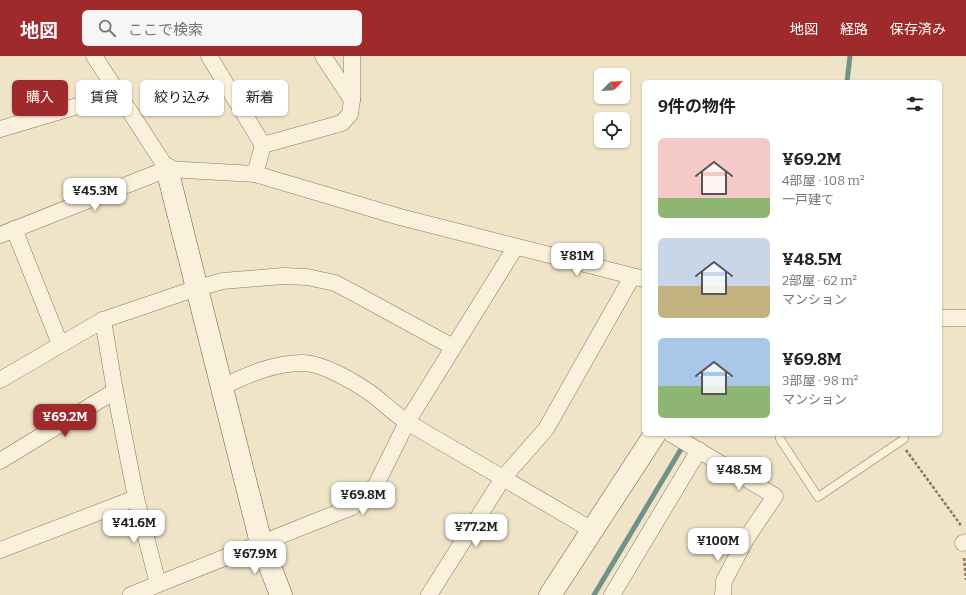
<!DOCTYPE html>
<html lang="ja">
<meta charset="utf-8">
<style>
body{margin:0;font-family:Bitter,"Noto Sans JP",serif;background:#f6f6f6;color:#222;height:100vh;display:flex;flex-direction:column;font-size:15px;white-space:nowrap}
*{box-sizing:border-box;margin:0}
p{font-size:13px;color:#767676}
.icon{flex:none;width:22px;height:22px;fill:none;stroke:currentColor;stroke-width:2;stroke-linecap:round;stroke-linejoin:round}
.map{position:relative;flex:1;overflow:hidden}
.details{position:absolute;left:642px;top:24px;width:300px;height:356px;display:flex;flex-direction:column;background:#fff;border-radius:6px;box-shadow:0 1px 3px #0004}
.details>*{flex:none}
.banner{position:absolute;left:12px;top:24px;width:380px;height:36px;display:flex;gap:8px}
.needle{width:26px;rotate:66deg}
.controls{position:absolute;left:594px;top:12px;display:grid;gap:8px}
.controls a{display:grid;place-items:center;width:36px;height:36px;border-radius:6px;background:#fff;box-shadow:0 1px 3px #0004;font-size:20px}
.price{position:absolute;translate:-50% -34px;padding:0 9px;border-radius:8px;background:#fff;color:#222;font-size:13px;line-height:26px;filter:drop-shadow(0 1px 2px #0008)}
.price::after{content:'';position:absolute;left:50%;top:24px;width:12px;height:9px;margin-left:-6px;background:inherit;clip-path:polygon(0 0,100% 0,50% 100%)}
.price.selected{background:#9e2a2b;color:#fff}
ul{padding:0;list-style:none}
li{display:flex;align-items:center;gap:12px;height:100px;padding:0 16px}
li span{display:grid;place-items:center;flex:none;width:112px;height:80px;border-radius:6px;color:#555}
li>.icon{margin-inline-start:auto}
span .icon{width:48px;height:48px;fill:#fffc;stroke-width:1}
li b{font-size:17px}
h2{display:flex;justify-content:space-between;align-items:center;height:48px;padding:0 16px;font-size:17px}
.chip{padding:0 14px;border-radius:6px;background:#fff;box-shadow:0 1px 3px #0004;font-size:14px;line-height:36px}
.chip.selected{background:#9e2a2b;color:#fff}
header{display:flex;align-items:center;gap:24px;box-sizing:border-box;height:56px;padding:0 20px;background:#9e2a2b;color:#fff}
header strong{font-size:19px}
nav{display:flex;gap:22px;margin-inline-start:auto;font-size:14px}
.search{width:280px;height:36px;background:#f6f6f6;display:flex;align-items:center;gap:10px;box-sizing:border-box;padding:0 14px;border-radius:6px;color:#767676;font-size:15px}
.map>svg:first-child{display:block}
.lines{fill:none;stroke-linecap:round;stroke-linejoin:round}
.stream{stroke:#6f938a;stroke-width:5}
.lane-casing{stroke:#8d765c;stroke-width:9}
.street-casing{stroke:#8d765c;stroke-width:17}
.secondary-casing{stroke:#6f573f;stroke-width:23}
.path{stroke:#8d765c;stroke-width:2.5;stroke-dasharray:3 2;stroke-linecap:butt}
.lane{stroke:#faf1dc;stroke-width:8}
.street{stroke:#faf1dc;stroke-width:16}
.secondary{stroke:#faf1dc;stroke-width:22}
</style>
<header>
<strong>地図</strong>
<div class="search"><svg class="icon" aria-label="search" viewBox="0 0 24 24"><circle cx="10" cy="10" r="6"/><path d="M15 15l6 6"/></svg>ここで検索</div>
<nav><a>地図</a><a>経路</a><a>保存済み</a></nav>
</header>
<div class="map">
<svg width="966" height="539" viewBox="0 0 966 539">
<rect width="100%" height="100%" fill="#f0e4c8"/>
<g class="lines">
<g class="stream">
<path d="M847 26 850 0"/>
<path d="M594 539 690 378"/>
</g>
<defs>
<path id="lane" d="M779 378 780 383 818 441 904 383V378"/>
<g id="street">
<path d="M94 0 167 113"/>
<path d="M209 0 263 89"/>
<path d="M323 0 352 44"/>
<path d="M0 73 118 38"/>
<path d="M255 118 263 89 342 67 350 58 352 44V0"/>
<path d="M14 173 60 288"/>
<path d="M0 179 167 113 255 118 400 161 644 223"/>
<path d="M940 262H966"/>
<path d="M103 264 115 335 136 442 158 528"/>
<path d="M0 324 103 264 197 232 223 225 283 220 307 221 335 227 354 237 453 291"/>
<path d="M222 331C247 319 276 306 304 307 324 308 353 325 369 336 382 345 393 357 407 366L592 474"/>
<path d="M671 378 775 440 746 483 724 525 723 539"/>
<path d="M0 405 115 335"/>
<path d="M963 487 966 486"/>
<path d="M0 494 136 442"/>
<path d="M131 539 352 451 376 429 407 366 515 192"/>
<path d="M429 539 503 422 546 373 632 221"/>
<path d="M612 539 699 394"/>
</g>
<g id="secondary">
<path d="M167 113 261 487 281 539"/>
<path d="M550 539 655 378"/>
</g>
</defs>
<use href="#lane" class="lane-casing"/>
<use href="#street" class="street-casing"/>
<use href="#secondary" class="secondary-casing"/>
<g class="path">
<path d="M906 394 960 468 961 471"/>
<path d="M964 502 966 524"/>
</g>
<use href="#lane" class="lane"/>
<use href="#street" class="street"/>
<use href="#secondary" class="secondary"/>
</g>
</svg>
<div class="controls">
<a><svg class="needle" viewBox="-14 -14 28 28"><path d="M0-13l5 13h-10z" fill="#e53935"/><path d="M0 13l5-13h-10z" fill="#767676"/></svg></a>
<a><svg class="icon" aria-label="locate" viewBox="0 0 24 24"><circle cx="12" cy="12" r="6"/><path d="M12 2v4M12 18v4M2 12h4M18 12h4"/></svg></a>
</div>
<b class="price" style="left:95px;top:156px">¥45.3M</b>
<b class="price" style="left:577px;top:221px">¥81M</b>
<b class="price selected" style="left:65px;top:382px">¥69.2M</b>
<b class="price" style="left:739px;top:435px">¥48.5M</b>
<b class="price" style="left:363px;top:460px">¥69.8M</b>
<b class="price" style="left:134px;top:488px">¥41.6M</b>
<b class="price" style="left:476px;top:492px">¥77.2M</b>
<b class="price" style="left:718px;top:506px">¥100M</b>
<b class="price" style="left:255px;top:519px">¥67.9M</b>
<div class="banner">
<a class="chip selected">購入</a>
<a class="chip">賃貸</a>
<a class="chip">絞り込み</a>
<a class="chip">新着</a>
</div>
<section class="details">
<h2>9件の物件<svg class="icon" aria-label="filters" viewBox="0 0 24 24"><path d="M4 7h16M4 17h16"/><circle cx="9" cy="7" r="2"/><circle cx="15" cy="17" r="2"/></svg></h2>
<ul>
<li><span style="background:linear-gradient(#f6c9c9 75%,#8fb573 0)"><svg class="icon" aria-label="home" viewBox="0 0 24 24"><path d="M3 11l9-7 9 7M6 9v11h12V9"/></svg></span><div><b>¥69.2M</b><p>4部屋 · 108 m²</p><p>一戸建て</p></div></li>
<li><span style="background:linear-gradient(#c9d6e8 60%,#c2b280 0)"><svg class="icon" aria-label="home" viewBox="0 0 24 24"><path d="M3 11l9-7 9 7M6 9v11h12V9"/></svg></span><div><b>¥48.5M</b><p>2部屋 · 62 m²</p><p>マンション</p></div></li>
<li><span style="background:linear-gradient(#a9c7e8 60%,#8fb573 0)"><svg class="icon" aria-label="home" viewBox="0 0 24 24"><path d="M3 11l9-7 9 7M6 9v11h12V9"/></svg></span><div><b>¥69.8M</b><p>3部屋 · 98 m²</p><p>マンション</p></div></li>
</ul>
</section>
</div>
